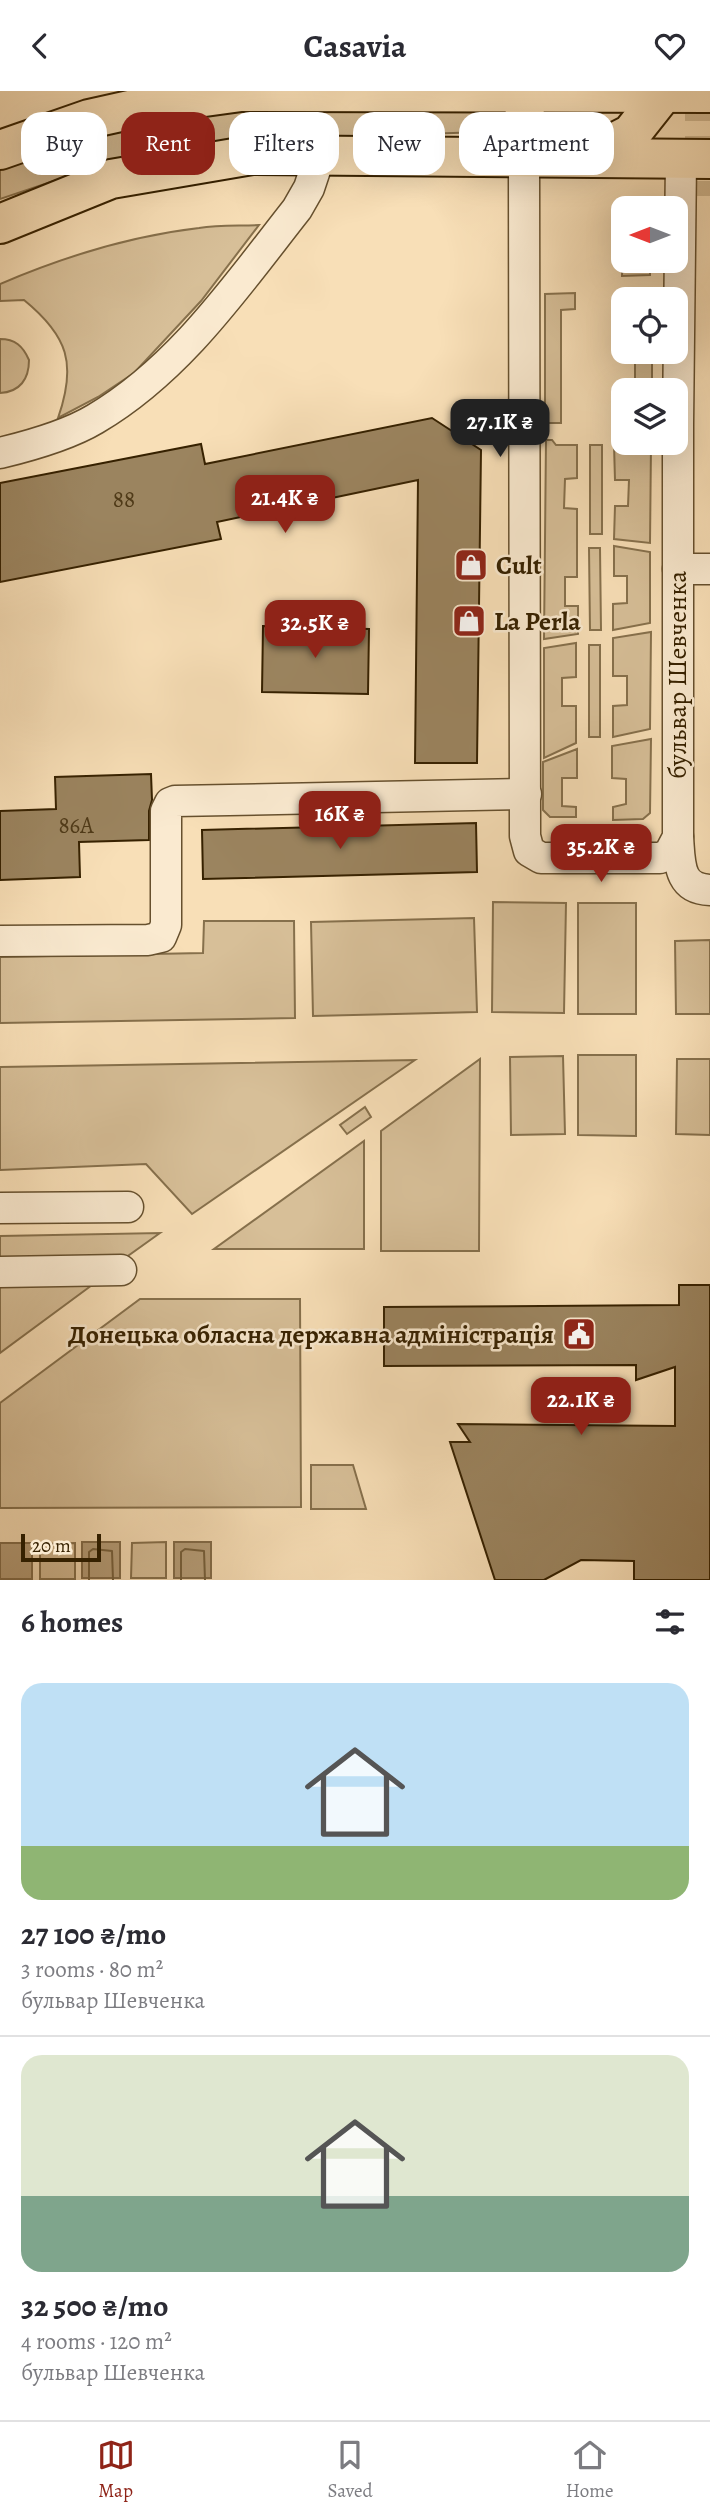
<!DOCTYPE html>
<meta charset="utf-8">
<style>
body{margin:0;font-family:Alegreya,serif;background:#f2f2f3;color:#2b2b33;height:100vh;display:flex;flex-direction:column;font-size:26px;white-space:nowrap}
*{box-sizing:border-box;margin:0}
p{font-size:23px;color:#7c7c81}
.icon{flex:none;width:38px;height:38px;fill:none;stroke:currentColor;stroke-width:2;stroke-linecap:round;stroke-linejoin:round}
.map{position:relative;height:1489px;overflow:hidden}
.sheet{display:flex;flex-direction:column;background:#fff;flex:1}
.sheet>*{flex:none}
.top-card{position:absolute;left:21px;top:21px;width:668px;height:63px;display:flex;gap:14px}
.needle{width:46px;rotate:270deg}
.tools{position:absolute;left:611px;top:105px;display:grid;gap:14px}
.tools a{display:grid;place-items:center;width:77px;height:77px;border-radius:14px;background:#fff;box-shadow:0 7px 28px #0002;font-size:35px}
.scale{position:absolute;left:21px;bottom:18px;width:80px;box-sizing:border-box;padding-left:7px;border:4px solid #362100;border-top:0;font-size:19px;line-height:24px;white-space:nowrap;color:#362100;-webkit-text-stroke:5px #faead0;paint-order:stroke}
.price{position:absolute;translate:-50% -60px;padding:0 16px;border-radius:14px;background:#8f2418;color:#fff;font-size:23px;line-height:46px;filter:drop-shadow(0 2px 4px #0008)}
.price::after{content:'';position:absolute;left:50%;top:42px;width:21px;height:16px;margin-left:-10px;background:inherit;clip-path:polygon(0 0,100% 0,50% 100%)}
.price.active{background:#222;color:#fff}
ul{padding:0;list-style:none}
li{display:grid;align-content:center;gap:14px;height:371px;padding:0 21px}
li+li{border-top:2px solid #e1e1e2}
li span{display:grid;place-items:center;height:217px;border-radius:21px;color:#555}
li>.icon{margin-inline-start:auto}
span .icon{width:126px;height:126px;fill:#fffc;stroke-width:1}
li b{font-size:30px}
h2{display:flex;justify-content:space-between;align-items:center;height:84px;padding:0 21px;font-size:30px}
.pill{padding:0 24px;border-radius:21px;background:#fff;box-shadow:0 7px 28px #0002;font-size:24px;line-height:63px}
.pill.active{background:#8f2418;color:#fff}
header{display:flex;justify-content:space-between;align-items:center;height:91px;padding:0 21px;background:#fff;font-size:32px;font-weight:700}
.tabs{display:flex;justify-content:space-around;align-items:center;height:98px;border-top:2px solid #e1e1e2;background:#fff;font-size:19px;color:#7c7c81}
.tabs a{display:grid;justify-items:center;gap:4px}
.tabs .active{color:#8f2418}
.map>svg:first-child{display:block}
.green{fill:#d7bf98;stroke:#86704c;stroke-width:2}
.water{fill:#b69e79;stroke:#836c49;stroke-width:2}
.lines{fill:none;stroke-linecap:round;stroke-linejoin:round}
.shore{stroke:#76603c;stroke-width:2}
.building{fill:#9b845f;stroke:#362100;stroke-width:2}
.minor-tunnel{stroke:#d1b992;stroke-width:30;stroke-dasharray:30 15;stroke-linecap:butt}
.minor-casing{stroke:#66502e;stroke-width:33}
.major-casing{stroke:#362100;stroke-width:42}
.minor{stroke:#faead0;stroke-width:30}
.major{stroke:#f8dfb7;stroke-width:38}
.labels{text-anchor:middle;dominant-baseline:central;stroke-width:5;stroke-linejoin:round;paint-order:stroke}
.number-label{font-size:23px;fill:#4f3a18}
.poi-label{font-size:26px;font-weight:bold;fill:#362100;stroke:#faead0;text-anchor:start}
.street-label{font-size:26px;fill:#362100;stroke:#faead0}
</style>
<header><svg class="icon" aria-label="back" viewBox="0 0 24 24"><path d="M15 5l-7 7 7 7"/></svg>Casavia<svg class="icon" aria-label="heart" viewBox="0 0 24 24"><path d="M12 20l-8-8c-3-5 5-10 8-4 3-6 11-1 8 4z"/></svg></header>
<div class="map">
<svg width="710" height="1489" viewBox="0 0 710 1489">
<rect width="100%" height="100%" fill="#f8dfb7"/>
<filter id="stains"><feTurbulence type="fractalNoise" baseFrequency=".00286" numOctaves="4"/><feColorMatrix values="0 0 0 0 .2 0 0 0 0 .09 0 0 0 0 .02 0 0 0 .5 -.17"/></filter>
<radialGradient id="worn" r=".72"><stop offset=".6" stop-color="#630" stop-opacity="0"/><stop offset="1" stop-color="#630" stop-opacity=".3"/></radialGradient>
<g class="green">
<path d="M482 16 488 27 481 41 312 47 113 70 0 108V72L103 40 207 23 292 18Z"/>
<path d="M259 134 201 210 134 282 98 306 58 327C77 273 68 245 24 209L0 210V193C63 166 130 145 199 137 219 134 239 135 259 134Z"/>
<path d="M623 157V170H650V184L622 185Z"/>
<path d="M575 202V218L561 219V332H545V203Z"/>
<path d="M0 248C15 248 23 255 29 269 29 288 20 301 0 302Z"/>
<rect x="635" y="261" width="17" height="38"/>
<path d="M546 349H552L556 354H577V387L565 388 564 417 577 418V486H565V515H578V543L544 548Z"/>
<path d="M614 353H651L650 452 614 448 615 415H628L629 389H615Z"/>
<rect x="590" y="354" width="12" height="89"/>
<path d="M614 455 650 461V532L613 539V513L627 512V485H614Z"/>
<path d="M589 457H600L601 539H590Z"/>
<path d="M651 541 650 638 613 646V615L627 614V585H613V547Z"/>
<path d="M576 552V586L562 587V615H576V652L544 667V557Z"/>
<rect x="589" y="554" width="11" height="92"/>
<path d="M651 648 650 722 643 728 613 729V716L626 713V688L612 687V655Z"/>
<path d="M577 658V687H562V715L576 716V726H550L543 719V671Z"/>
<path d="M493 811 566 812 564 922 492 921Z"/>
<rect x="578" y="812" width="58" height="111"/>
<path d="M474 827 477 921 313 925 311 831Z"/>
<path d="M204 830H294L295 927 0 932V866L203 862Z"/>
<path d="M710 849V923H676L675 850Z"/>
<path d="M578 964H636V1045L578 1044Z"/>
<path d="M563 965 565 1043 511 1044 510 966Z"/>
<path d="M480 968 479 1160H381V1040Z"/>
<path d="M677 968H710V1044L676 1043Z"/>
<path d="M415 969 192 1123 146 1073 0 1079V976Z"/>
<path d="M365 1016 371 1026 347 1043 340 1034Z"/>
<path d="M364 1050V1158H214Z"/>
<path d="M160 1142 118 1172 0 1176V1145Z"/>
<path d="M107 1183 0 1262V1187Z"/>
<path d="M140 1208H300L301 1416 0 1417V1312Z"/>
<path d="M311 1374H353L366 1418H311Z"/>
<path d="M166 1451V1487H131L132 1452Z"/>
<path d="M75 1452V1488H40V1453Z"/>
</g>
<g class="water">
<rect x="82" y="1451" width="38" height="36"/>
<rect x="174" y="1451" width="37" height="36"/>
<rect x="0" y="1452" width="32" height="36"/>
</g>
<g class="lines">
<g class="shore">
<path d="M89 1489V1461L93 1458 112 1460 113 1489"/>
<path d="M181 1489V1461L185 1458 204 1460 205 1489"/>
</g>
</g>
<g class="building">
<path d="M432 327 481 359 477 672H415L418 389 217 431 221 448 0 491V392L201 353 205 373Z"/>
<path d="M263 535 369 538 368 603 262 601Z"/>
<path d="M151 683 152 709 149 720V749L79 751 80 786 0 789V720L56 718 55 686Z"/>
<path d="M476 732 477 781 203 788 202 739Z"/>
<path d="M679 1194H710V1489H634V1470L581 1469 544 1489H495L450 1351H470L458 1333 675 1335V1276L636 1289V1274L384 1275V1216L679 1214Z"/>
</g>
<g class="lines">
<path class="minor-tunnel" d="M700 0V105"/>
<defs>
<g id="minor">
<path d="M524 66 525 745 529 760 541 767H660L669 763 678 746V333L681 69"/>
<path d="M0 362C29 355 70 343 95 328 180 278 237 194 297 118L309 97 320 64"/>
<path d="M678 478H710"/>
<path d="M678 746C680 772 678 798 710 799"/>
<path d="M0 850 148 849 161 846 166 834V720L170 712 175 710 526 703"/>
<path d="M0 1117 128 1116"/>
<path d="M0 1181 121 1179"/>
</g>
<g id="major">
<path d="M0 59 89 28 161 12 241 1 710 2"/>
<path d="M524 66 525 0"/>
<path d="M586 66 631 43 665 0"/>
<path d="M0 133 111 88 252 64 710 68"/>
</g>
</defs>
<use href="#minor" class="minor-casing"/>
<use href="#major" class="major-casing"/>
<use href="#minor" class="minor"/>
<use href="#major" class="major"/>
</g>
<defs>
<symbol id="shop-square" viewBox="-11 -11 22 22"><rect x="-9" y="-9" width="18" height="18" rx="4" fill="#8f2418" stroke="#faead0"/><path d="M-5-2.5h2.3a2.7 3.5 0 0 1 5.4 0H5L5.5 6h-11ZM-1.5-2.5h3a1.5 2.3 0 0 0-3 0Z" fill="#fff"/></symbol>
<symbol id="civic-square" viewBox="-11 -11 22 22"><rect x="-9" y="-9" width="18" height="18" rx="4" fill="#8f2418" stroke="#faead0"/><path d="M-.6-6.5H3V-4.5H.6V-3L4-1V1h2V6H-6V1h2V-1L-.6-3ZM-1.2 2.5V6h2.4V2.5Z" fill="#fff"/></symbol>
</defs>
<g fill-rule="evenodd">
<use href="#shop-square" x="452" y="455" width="38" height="38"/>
<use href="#shop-square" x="450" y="511" width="38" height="38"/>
<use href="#civic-square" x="560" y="1224" width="38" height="38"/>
</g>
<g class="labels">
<g class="number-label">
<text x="124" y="408">88</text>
<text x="76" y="734">86А</text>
</g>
<g class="poi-label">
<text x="496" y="474">Cult</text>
<text x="494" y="530">La Perla</text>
<text x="554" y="1243" text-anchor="end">Донецька обласна державна адміністрація</text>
</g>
<g class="street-label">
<text transform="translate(677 584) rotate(-90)">бульвар Шевченка</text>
</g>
</g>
<rect width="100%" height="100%" filter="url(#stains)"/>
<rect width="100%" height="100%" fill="url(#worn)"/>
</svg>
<div class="tools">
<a><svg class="needle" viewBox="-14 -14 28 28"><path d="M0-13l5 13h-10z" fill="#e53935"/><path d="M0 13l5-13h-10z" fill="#7c7c81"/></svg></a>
<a><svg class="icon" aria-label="locate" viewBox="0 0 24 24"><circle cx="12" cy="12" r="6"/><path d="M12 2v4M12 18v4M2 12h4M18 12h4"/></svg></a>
<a><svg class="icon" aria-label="layers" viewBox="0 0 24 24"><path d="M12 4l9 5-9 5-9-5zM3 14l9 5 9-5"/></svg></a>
</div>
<div class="scale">20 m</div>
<b class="price active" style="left:500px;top:368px">27.1K ₴</b>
<b class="price" style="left:285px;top:444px">21.4K ₴</b>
<b class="price" style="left:315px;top:569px">32.5K ₴</b>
<b class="price" style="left:340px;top:760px">16K ₴</b>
<b class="price" style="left:601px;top:793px">35.2K ₴</b>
<b class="price" style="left:581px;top:1346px">22.1K ₴</b>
<div class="top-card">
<a class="pill">Buy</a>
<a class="pill active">Rent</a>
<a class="pill">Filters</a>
<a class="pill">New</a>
<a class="pill">Apartment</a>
</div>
</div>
<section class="sheet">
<h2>6 homes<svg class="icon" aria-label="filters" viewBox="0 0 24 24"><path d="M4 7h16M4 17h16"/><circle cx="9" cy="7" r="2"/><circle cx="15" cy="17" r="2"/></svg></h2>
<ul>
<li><span style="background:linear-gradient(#bfe0f5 75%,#8fb573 0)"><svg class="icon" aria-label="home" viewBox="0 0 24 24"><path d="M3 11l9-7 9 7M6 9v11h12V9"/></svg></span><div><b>27 100 ₴/mo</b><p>3 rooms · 80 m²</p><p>бульвар Шевченка</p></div></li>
<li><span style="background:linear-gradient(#dfe7d0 65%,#7fa58c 0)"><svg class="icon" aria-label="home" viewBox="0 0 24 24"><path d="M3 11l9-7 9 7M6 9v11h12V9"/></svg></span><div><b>32 500 ₴/mo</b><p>4 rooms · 120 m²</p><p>бульвар Шевченка</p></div></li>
</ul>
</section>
<nav class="tabs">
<a class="active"><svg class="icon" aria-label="map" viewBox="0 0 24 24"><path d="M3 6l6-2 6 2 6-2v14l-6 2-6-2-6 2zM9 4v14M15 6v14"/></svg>Map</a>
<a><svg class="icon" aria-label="saved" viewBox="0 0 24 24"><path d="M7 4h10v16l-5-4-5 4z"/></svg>Saved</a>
<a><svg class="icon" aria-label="home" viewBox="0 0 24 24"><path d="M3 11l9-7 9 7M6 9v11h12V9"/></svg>Home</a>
</nav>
